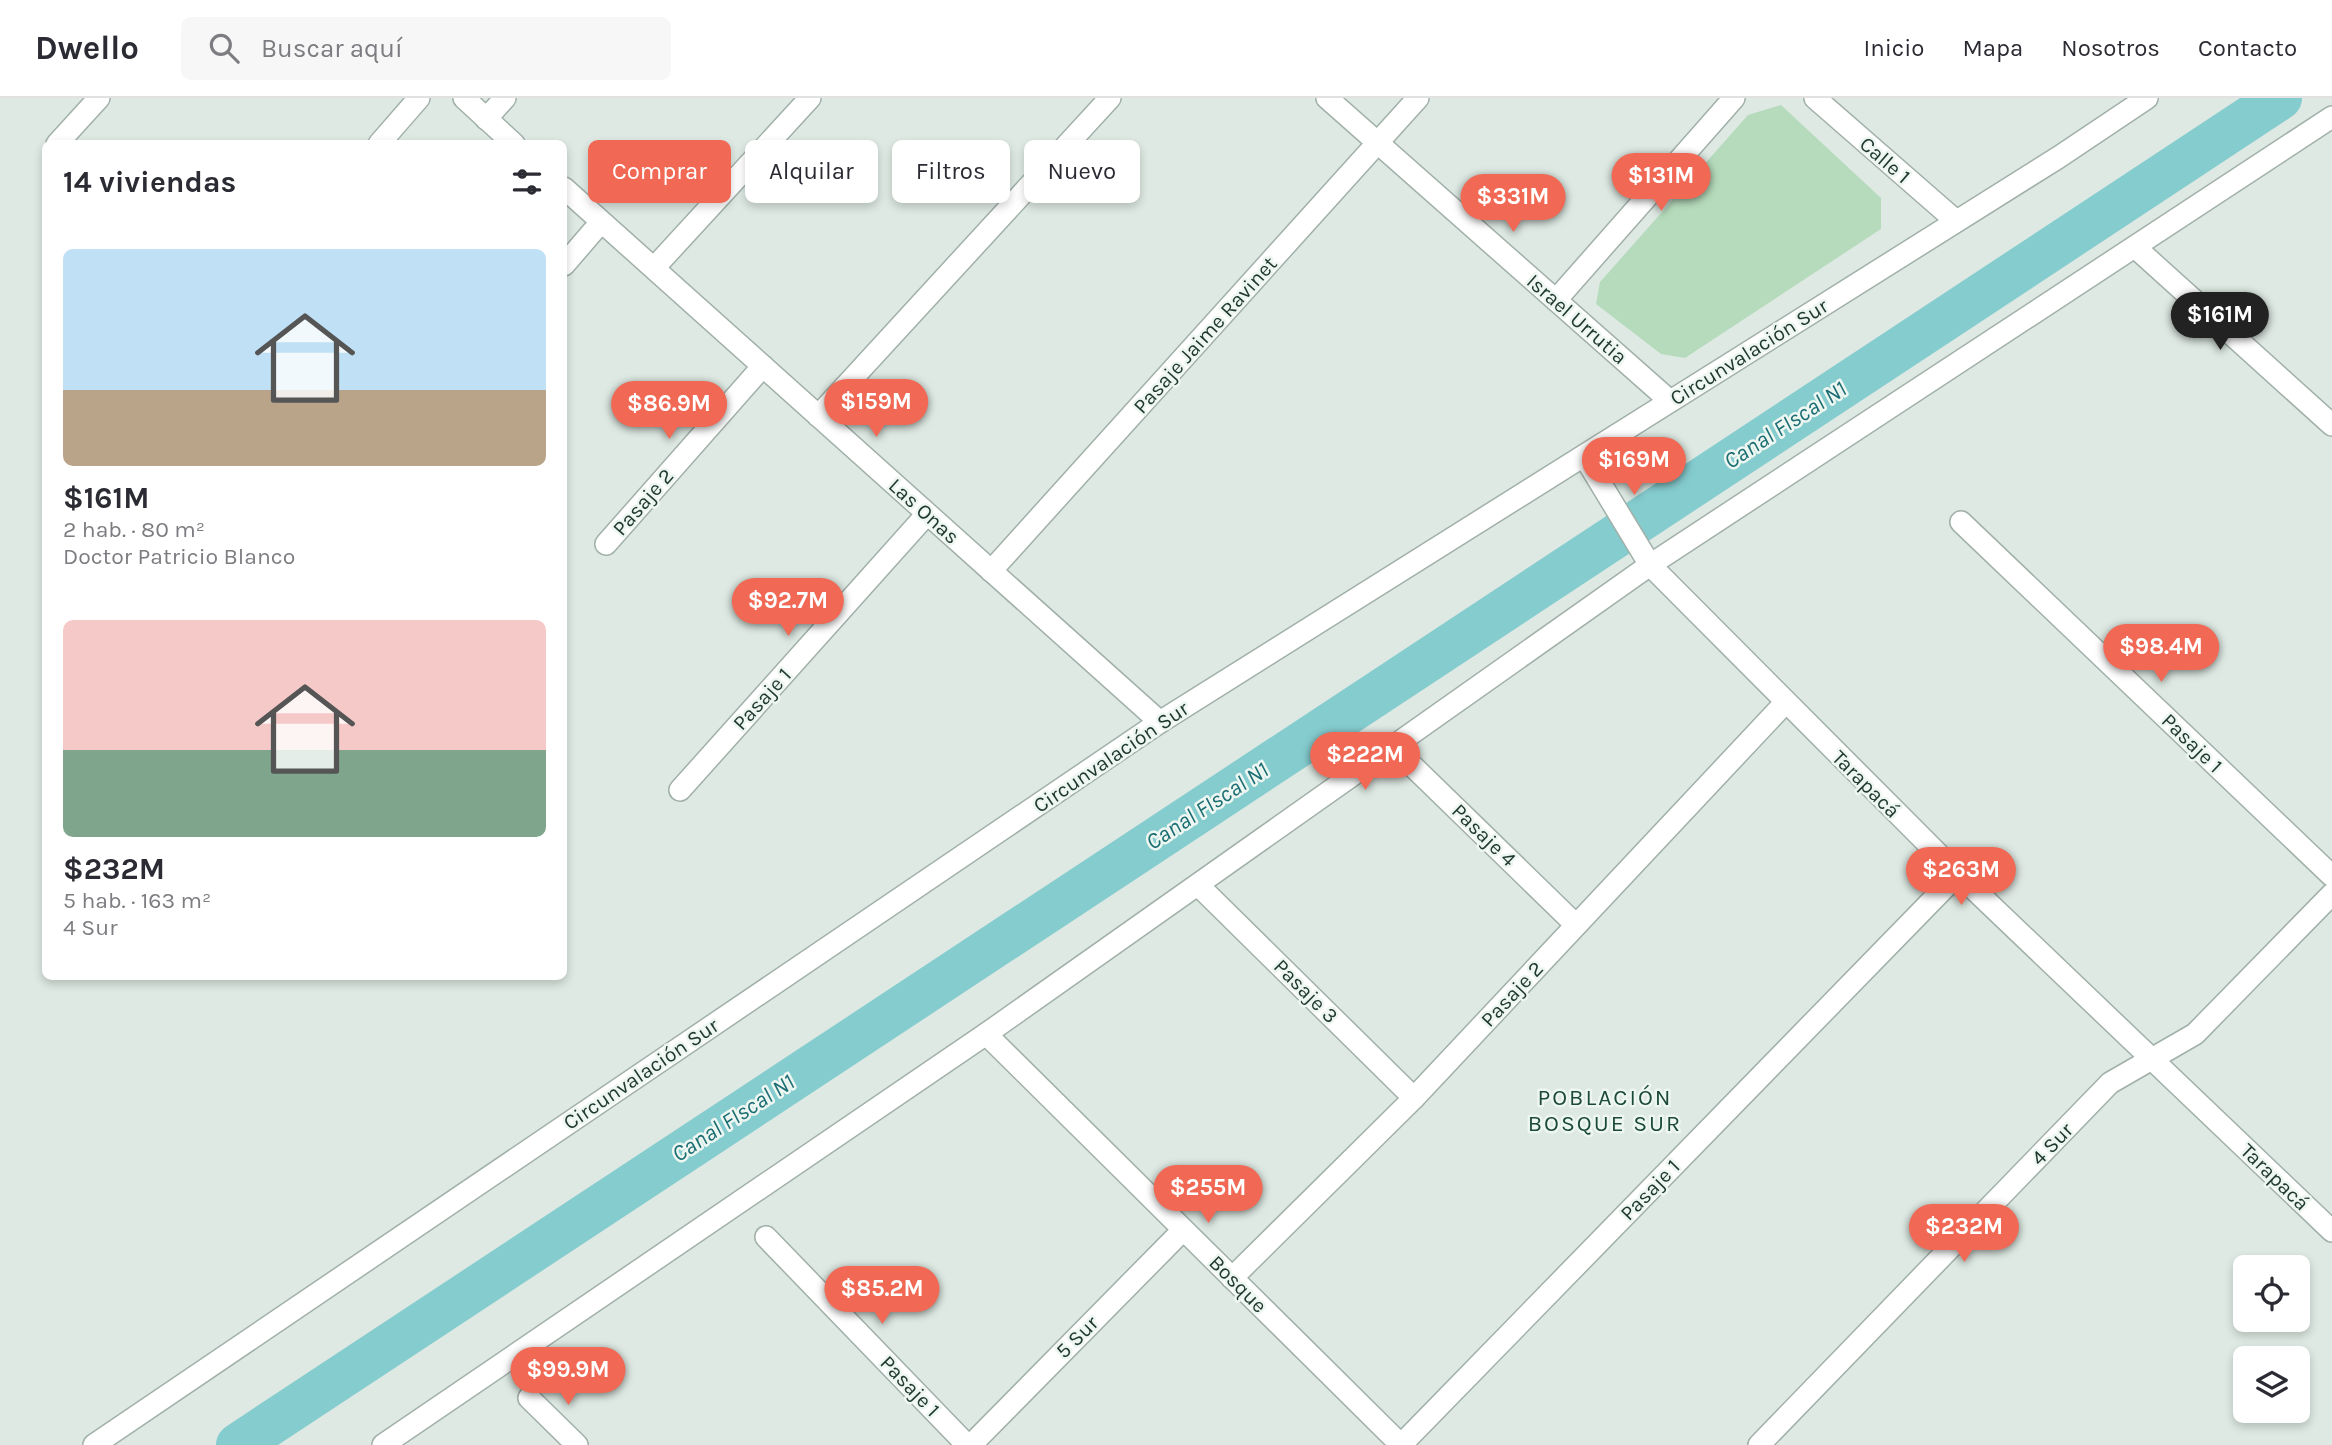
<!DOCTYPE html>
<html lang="es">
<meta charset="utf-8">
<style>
body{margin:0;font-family:Karla,sans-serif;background:#f7f7f7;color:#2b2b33;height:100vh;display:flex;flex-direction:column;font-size:26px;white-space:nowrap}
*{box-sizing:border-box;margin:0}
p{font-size:23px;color:#7c7c81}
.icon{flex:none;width:38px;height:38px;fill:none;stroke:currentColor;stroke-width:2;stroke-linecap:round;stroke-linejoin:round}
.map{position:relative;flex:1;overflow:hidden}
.side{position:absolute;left:42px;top:42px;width:525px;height:840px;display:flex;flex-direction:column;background:#fff;border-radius:10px;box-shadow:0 4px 10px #0003}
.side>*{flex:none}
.top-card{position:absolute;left:588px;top:42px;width:665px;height:63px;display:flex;gap:14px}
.fabs{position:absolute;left:2233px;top:1157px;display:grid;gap:14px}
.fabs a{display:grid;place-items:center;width:77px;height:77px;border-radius:10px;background:#fff;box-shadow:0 4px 10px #0003;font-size:35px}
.price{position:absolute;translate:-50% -60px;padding:0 16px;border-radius:24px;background:#f16954;color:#fff;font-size:23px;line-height:46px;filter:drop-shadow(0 2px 4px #0008)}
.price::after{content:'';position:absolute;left:50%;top:42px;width:21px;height:16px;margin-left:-10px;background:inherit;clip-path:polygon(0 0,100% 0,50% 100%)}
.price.current{background:#222;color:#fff}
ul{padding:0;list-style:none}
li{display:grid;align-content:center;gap:14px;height:371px;padding:0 21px}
li span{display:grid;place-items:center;height:217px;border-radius:10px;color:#555}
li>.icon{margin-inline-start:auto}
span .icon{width:126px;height:126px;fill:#fffc;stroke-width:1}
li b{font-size:30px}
h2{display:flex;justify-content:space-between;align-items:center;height:84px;padding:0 21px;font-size:30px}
.pill{padding:0 24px;border-radius:10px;background:#fff;box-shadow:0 4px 10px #0003;font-size:24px;line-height:63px}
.pill.current{background:#f16954;color:#fff}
header{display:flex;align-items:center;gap:42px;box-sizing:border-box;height:98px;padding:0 35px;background:#fff;border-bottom:2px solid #e1e1e2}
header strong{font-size:33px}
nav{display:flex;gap:38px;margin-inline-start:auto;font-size:24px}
.search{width:490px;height:63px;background:#f7f7f7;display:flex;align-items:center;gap:18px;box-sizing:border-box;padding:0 24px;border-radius:10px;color:#7c7c81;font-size:26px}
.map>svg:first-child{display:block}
.green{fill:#b6dbbc}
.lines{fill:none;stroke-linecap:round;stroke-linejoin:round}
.canal{stroke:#85cccf;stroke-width:44}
.minor-casing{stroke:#a1b0a9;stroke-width:24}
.minor{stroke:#fff;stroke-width:21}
.labels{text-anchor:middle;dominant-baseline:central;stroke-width:5;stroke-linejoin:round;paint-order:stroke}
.street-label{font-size:21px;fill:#1f382f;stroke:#eef6f1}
.water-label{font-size:23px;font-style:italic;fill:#1b6e73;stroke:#eef6f1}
.neighbourhood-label{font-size:23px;letter-spacing:2px;fill:#1c4a3a;stroke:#eef6f1}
</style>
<header>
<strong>Dwello</strong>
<div class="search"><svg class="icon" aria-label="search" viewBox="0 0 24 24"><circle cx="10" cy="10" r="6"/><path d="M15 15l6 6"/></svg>Buscar aquí</div>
<nav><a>Inicio</a><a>Mapa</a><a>Nosotros</a><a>Contacto</a></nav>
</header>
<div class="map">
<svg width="2332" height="1347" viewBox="0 0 2332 1347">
<rect width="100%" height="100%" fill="#dee9e3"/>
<path class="green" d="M1781 7 1881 100V131L1685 260 1661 256 1596 206 1600 184 1748 17Z"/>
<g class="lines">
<path class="canal" d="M238 1347 2280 0"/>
<defs>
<g id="minor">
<path d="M464 0 514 46"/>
<path d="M1327 0 1670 303"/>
<path d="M1815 0 1956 123"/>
<path d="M486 21 505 0"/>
<path d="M57 46 99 0"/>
<path d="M379 46 419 0"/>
<path d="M564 90 1160 624"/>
<path d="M2136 150 2332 327"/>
<path d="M564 167 601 124"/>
<path d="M654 170 810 0"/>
<path d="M1556 202 1734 0"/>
<path d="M818 318 1110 0"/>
<path d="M1584 358 1650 467 1958 776 2332 1133"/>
<path d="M1961 424 2332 778"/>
<path d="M606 446 763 268"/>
<path d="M991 473 1418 0"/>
<path d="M1392 648 1576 827"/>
<path d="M680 692 927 416"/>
<path d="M1198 787 1414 1000"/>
<path d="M986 936 1401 1347"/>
<path d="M766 1139 967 1347"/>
<path d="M1232 1180 1414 1000 1785 605"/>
<path d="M529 1300 577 1347"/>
<path d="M94 1347 1160 624 2059 59 2147 0"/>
<path d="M383 1347 986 936 1650 467 2332 19"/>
<path d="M971 1347 1183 1132"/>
<path d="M1401 1347 1958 776"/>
<path d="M1759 1347 2110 985 2195 936 2332 796"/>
</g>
</defs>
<use href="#minor" class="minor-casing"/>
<use href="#minor" class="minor"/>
</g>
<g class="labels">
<g class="street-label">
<text transform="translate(1885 62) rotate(41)">Calle 1</text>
<text transform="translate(1577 221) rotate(41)">Israel Urrutia</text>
<text transform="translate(1205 237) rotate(-48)">Pasaje Jaime Ravinet</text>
<text transform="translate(1749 254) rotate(-32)">Circunvalación Sur</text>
<text transform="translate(643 404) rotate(-49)">Pasaje 2</text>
<text transform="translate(924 413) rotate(42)">Las Onas</text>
<text transform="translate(762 601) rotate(-48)">Pasaje 1</text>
<text transform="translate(2192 645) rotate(44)">Pasaje 1</text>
<text transform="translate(1111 659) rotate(-34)">Circunvalación Sur</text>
<text transform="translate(1866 686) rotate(45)">Tarapacá</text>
<text transform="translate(1484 737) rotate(44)">Pasaje 4</text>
<text transform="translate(1306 893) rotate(45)">Pasaje 3</text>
<text transform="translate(1512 896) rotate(-47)">Pasaje 2</text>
<text transform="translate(641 976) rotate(-34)">Circunvalación Sur</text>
<text transform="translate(2052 1046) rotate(-46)">4 Sur</text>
<text transform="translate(2275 1079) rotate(44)">Tarapacá</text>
<text transform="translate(1650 1092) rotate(-46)">Pasaje 1</text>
<text transform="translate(1238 1186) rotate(45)">Bosque</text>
<text transform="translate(1077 1239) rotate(-45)">5 Sur</text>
<text transform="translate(910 1288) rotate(46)">Pasaje 1</text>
</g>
<g class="water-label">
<text transform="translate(1785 327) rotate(-33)">Canal FIscal N1</text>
<text transform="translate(1207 708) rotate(-33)">Canal FIscal N1</text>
<text transform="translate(733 1020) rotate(-33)">Canal FIscal N1</text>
</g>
<g class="neighbourhood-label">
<text x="1605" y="999">POBLACIÓN<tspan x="1605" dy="26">BOSQUE SUR</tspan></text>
</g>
</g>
</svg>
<div class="fabs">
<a><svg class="icon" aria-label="locate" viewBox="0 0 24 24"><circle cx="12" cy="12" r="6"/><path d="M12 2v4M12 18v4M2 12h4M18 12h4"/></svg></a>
<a><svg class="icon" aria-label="layers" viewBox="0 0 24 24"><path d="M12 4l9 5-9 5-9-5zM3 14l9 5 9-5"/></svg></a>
</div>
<b class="price" style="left:1661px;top:115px">$131M</b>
<b class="price" style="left:1513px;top:136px">$331M</b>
<b class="price current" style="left:2220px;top:254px">$161M</b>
<b class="price" style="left:876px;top:341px">$159M</b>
<b class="price" style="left:669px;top:343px">$86.9M</b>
<b class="price" style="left:1634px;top:399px">$169M</b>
<b class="price" style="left:788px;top:540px">$92.7M</b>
<b class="price" style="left:2161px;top:586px">$98.4M</b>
<b class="price" style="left:1365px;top:694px">$222M</b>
<b class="price" style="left:1961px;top:809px">$263M</b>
<b class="price" style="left:1208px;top:1127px">$255M</b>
<b class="price" style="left:1964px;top:1166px">$232M</b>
<b class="price" style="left:882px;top:1228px">$85.2M</b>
<b class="price" style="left:568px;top:1309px">$99.9M</b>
<div class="top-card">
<a class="pill current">Comprar</a>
<a class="pill">Alquilar</a>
<a class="pill">Filtros</a>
<a class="pill">Nuevo</a>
</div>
<section class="side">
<h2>14 viviendas<svg class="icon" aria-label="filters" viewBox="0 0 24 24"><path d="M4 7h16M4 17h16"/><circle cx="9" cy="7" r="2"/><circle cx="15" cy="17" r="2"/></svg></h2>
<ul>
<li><span style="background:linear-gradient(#bfe0f5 65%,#b9a48a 0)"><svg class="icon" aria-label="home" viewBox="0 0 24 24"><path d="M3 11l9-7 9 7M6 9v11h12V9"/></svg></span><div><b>$161M</b><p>2 hab. · 80 m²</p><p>Doctor Patricio Blanco</p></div></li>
<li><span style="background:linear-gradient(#f6c9c9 60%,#7fa58c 0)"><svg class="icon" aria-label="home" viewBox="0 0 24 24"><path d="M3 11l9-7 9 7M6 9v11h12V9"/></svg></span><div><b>$232M</b><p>5 hab. · 163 m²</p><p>4 Sur</p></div></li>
</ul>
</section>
</div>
